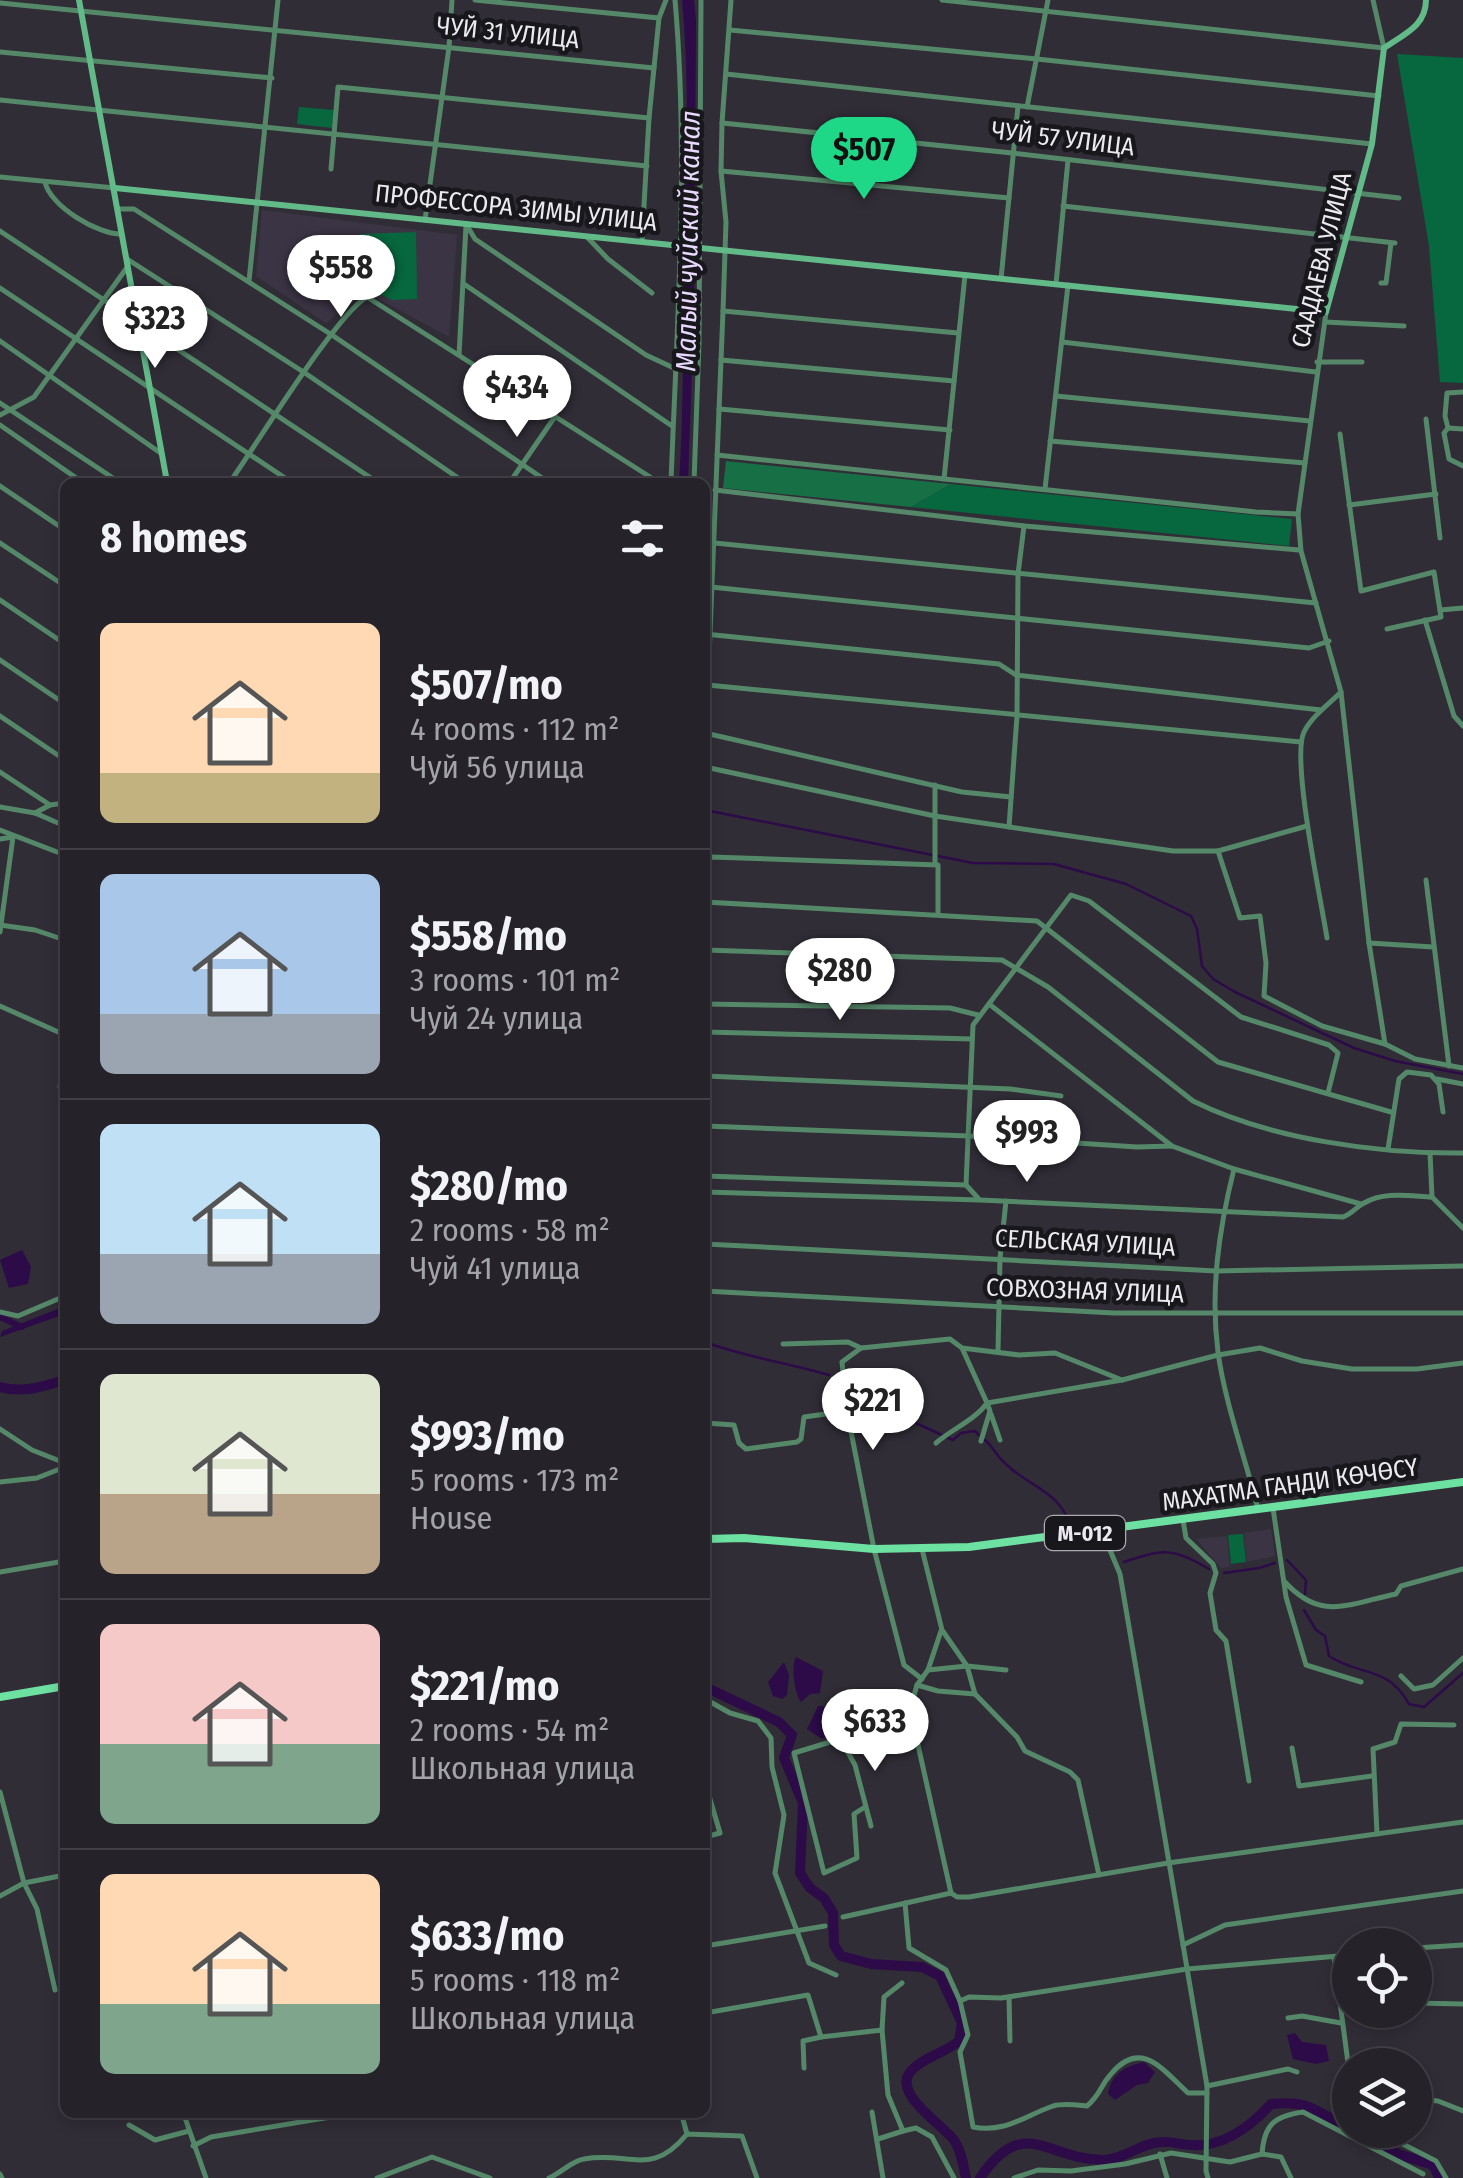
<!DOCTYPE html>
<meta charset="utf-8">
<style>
body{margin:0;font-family:"Fira Sans Condensed",sans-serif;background:#2d2a31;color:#f1f3f6;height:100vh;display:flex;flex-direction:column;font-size:38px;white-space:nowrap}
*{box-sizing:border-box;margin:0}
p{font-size:32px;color:#a3a4a8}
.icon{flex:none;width:55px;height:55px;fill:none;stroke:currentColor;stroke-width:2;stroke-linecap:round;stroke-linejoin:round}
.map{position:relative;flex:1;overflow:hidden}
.drawer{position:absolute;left:60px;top:478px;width:650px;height:1640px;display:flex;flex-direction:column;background:#252229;border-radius:15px;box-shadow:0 5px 15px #0003,0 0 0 2px #423f46}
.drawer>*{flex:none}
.buttons{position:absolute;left:1332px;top:1928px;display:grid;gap:20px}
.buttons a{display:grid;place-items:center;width:100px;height:100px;border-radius:50%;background:#252229;box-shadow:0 5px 15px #0003,0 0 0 2px #423f46;font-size:50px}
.price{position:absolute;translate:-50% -85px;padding:0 22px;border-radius:35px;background:#fff;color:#222;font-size:32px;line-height:65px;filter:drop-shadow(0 2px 5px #0008)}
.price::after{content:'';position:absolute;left:50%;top:60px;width:30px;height:22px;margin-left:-15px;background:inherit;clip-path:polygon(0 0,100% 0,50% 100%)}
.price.current{background:#1ed888;color:#111}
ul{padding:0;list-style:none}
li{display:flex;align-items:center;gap:30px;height:250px;padding:0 40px}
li+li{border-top:2px solid #423f46}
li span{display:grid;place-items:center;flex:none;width:280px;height:200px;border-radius:15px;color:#555}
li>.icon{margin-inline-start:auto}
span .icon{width:120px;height:120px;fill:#fffc;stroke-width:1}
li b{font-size:42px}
h2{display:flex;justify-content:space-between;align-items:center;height:120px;padding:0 40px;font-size:42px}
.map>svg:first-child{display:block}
.built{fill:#3b3444}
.green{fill:#07673e}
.forest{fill:#166f45}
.water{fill:#2c0b48}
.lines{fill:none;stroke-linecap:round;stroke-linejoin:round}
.stream{stroke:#2c0b48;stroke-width:2.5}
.canal{stroke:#2c0b48;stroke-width:6}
.river{stroke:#2c0b48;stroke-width:10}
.street{stroke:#548869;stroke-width:5}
.secondary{stroke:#63ba89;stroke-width:6}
.primary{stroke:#6de1a1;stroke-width:8}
.labels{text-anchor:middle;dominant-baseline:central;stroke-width:9;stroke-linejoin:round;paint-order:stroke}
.shield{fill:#18171b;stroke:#acabb0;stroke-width:2.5}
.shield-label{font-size:22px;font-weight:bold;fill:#eceaf0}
.street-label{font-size:25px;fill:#eceaf0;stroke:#18171b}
.water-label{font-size:28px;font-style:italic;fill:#e8d9ff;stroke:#18171b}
</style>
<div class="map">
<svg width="1463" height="2178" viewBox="0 0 1463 2178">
<rect width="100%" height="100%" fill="#312d37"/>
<g class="built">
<path d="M262 210 457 235 449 337 366 292 326 323 256 276Z"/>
<path d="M1271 1529 1275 1556 1247 1562 1244 1533Z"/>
<path d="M1227 1536 1230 1567 1221 1568 1196 1539Z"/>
</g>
<g class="green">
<path d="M1397 54 1463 58V383L1440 382 1429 246Z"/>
<path d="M299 107 334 110 332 128 297 124Z"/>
<path d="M416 232 417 299 392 300 361 285 360 234Z"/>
<path d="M951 484 1292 519 1289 546 911 507Z"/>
<path d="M1243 1534 1246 1562 1231 1564 1228 1535Z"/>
</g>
<path class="forest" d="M726 461 951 484 911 507 723 488Z"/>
<g class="water">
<path d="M682 0H694L696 21 694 312 688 482H679C684 406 683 330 684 253 686 169 690 84 682 0Z"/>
<path d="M22 1250 31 1267 28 1284 9 1288 0 1260Z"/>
<path d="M65 1306V1314L0 1337 2 1331Z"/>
<path d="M849 1368 856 1369 881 1411 879 1416 852 1398Z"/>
<path d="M796 1657 823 1671 820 1693 810 1694 801 1702C794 1693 791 1665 796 1657Z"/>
<path d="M784 1662 789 1675 787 1695 782 1699 773 1696 768 1682Z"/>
<path d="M818 1706H823L834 1722 835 1729 822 1739 807 1729Z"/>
<path d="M1295 2033 1302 2042 1326 2045 1329 2061 1316 2064 1293 2059 1287 2035Z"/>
<path d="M1144 2062 1155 2072 1148 2083 1137 2085 1115 2100 1108 2094C1111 2074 1125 2066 1144 2062Z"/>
</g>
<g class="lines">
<g class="stream">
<path d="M705 810 973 863 1054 864 1126 884 1191 916 1197 929 1202 966 1213 979 1235 992 1354 1048 1395 1061 1463 1074"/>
<path d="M705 1342C745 1357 788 1363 829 1375"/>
<path d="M881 1411 909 1420 953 1440 961 1433 975 1431 979 1435"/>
<path d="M985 1440C994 1448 998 1458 1007 1465 1028 1486 1062 1492 1070 1527"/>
<path d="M1287 1560 1306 1580 1305 1594"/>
<path d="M1124 1562C1163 1549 1172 1547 1209 1569"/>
<path d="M1224 1573 1259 1568 1275 1563"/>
<path d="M1304 1610 1316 1630 1325 1636 1329 1656C1361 1677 1387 1665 1409 1704L1424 1707 1463 1673"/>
</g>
<path class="canal" d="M0 1317 22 1327"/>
<g class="river">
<path d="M0 1387C23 1393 42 1387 65 1380"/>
<path d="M705 1687 779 1722 792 1735 784 1758 803 1803 800 1873 810 1888 824 1898 833 1913 834 1945 841 1956 871 1964 922 1967 940 1976 962 2023 959 2041C945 2053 922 2058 911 2071 891 2093 942 2124 954 2140 962 2152 963 2165 966 2178"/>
<path d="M1359 2130 1398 2154 1433 2165 1439 2178"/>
<path d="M980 2178C1024 2113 1048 2160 1103 2160 1123 2160 1140 2143 1161 2142 1171 2141 1182 2145 1192 2145 1223 2147 1250 2127 1271 2104 1315 2100 1313 2113 1350 2127"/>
</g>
<g class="street">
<path d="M475 0 659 18"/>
<path d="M942 0 1384 48 1373 0"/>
<path d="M0 3 654 68"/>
<path d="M730 30 1037 59 1379 96"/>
<path d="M0 52 272 78"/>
<path d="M726 74 1372 144"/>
<path d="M0 100 647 166"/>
<path d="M1027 107 1048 0"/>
<path d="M722 123 1012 153 1399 198"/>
<path d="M331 169 338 87 649 118"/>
<path d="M721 171 1009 198"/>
<path d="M0 177 115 188"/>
<path d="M45 182C50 206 98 235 122 234"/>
<path d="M1063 206 1395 243"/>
<path d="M118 209H134L332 335 548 482"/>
<path d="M425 220 449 47 452 0"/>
<path d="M466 224 475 239 646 355 676 369"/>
<path d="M0 231 125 314"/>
<path d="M587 237 608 259 652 293"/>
<path d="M642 240 649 118 659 18 666 0"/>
<path d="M127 259 305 373 464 482"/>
<path d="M1001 279 1018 106"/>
<path d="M249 281 278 0"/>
<path d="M1381 283H1386L1391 243"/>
<path d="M464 284 672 426"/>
<path d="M1056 284 1068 160"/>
<path d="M0 288 291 482"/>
<path d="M723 311 958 333"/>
<path d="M1326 313 1298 514 1301 551 1341 692 1369 943 1385 1044"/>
<path d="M1325 322 1404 326"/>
<path d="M138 323 377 482"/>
<path d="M0 341 162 454"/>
<path d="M1062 342 1316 372"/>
<path d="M459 355 466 226"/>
<path d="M721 360 954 381"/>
<path d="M1317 362H1362"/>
<path d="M1463 392 1447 393 1445 416 1448 428 1444 433 1449 459 1463 466"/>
<path d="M1056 396 1310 421"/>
<path d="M0 403 119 482"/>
<path d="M719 409 950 430"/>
<path d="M0 415 34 397 128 266"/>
<path d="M1426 419 1440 538"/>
<path d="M0 425 82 482"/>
<path d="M1448 428 1463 429"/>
<path d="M1340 434 1361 591 1434 572 1441 617 1387 629"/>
<path d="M1050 441 1305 463"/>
<path d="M717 455 1256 512 1298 514"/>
<path d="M944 479 965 275"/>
<path d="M230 482C255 447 337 313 367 297L658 482"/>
<path d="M510 482 554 418"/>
<path d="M671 482C677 323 689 160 675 0"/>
<path d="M694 482 699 343 701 0"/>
<path d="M0 486 65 530"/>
<path d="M1045 489 1068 285"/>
<path d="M715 490 1025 526 1299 550"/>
<path d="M1349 505 1436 494"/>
<path d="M705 542 1316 603"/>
<path d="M0 543 65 586"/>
<path d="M711 587 1309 648 1329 641"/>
<path d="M0 600 65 644"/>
<path d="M1440 610 1463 608"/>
<path d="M1425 620 1454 716 1463 726"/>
<path d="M705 634 999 664 1016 675 1321 710"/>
<path d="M0 660 65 704"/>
<path d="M707 685 1301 742"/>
<path d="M0 716 65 760"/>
<path d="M705 733 962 792 1011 797"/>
<path d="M706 733 723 311 726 222 721 171 722 123 731 0"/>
<path d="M705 767 935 816V863"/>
<path d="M0 772 50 805"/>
<path d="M935 785V816L1173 851H1218L1307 826"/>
<path d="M0 807 35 813 65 826"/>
<path d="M35 813 50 805 65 803"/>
<path d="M1009 827 1017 716 1018 574 1024 526"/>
<path d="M0 830 65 855"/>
<path d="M0 839 13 837 0 932"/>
<path d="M1218 851 1240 918 1260 916 1266 963 1264 996 1322 1026 1385 1044 1415 1059 1463 1068"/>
<path d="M1426 880 1449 1066"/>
<path d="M705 902 1037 921 1218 1062 1391 1112"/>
<path d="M705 908 707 858 711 857 938 865V914"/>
<path d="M0 925 35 930 65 940"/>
<path d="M1327 938C1321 900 1291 759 1304 732 1312 716 1329 704 1341 692"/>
<path d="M1369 943 1433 947"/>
<path d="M705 950 1002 960 1048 987 1193 1101C1269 1139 1378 1154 1463 1153"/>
<path d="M705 1004 950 1008 978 1015"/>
<path d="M989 1004 1172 1146 1234 1169 1361 1204"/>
<path d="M0 1006 65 1035"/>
<path d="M705 1032 972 1039"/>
<path d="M705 1076 1010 1089 1061 1096"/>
<path d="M61 1079 60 1087 65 1092"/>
<path d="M1437 1079 1463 1084"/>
<path d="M705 1126 969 1136 1137 1147 1172 1146"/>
<path d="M1388 1149 1399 1079 1407 1072 1431 1075 1439 1084 1443 1112"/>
<path d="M1430 1153 1432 1197 1463 1228"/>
<path d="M1234 1169C1219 1229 1210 1290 1218 1352 1224 1399 1246 1461 1258 1509"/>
<path d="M705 1176 966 1185"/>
<path d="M705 1192 980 1200 1343 1217C1353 1213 1356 1207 1364 1203 1384 1191 1409 1196 1432 1197"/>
<path d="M978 1198 966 1185 973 1025 1071 895 1089 901 1241 1017 1329 1045 1338 1053 1328 1093"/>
<path d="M705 1244 1216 1271 1463 1266"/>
<path d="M705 1291 1114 1313H1463"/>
<path d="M0 1312 18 1316 65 1296"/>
<path d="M783 1344 848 1342 861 1348"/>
<path d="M962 1348 987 1403 1122 1380 1218 1355 1260 1348 1302 1361 1352 1369H1417L1463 1363"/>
<path d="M998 1351 1000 1258 1006 1201"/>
<path d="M991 1414 1000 1440"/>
<path d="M705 1423 734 1425 739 1443 746 1449 797 1442 801 1439 804 1417 847 1411"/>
<path d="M0 1429 32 1450 65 1463"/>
<path d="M981 1441 990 1411 987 1403"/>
<path d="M936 1443C952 1429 975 1420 987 1403"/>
<path d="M0 1482 37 1478 65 1467"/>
<path d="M1273 1508 1286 1597 1306 1665 1361 1682"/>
<path d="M1183 1520 1186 1538 1213 1564 1216 1573 1210 1593 1216 1630 1226 1641 1249 1781"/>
<path d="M1102 1531 1120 1574 1207 2086 1206 2171 1208 2178"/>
<path d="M922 1549 942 1630 967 1666 1006 1670"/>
<path d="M0 1572 65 1561"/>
<path d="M1284 1581C1321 1622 1347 1604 1396 1594L1401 1586 1463 1569"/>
<path d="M928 1670 941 1631"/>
<path d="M1401 1676 1414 1689 1433 1685 1463 1658"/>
<path d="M922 1679 904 1665 874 1549 847 1411 842 1362 861 1348 950 1339 962 1348 1019 1355 1055 1353 1122 1380"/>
<path d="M917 1685 938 1691 975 1694"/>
<path d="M705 1699 730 1713 758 1721 771 1738 772 1767 784 1815 775 1873 809 1963 836 1975"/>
<path d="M841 1740 855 1765 871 1826"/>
<path d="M1292 1748 1299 1786 1372 1776"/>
<path d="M705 1782 720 1833 705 1837"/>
<path d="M0 1792 24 1883 37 1909 55 1990"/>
<path d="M865 1807 854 1814 857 1858 824 1873 794 1753 840 1739 849 1726 910 1709"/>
<path d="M1377 1834 1373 1749 1395 1742 1401 1724 1454 1725"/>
<path d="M951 1893 910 1709 917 1685 928 1670 967 1666 975 1694 1017 1737 1025 1751 1070 1772 1078 1780 1099 1875"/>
<path d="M0 1896 24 1883 65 1875"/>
<path d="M905 1903 909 1948 946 1970 960 2001 968 2035 960 2052 973 2127C1006 2133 1024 2116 1053 2106 1063 2103 1076 2105 1087 2106 1101 2094 1100 2086 1111 2074 1141 2038 1163 2070 1188 2093H1207"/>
<path d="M843 1917 951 1893 957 1897H969L1168 1863 1463 1822"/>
<path d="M1183 1945 1225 1925 1463 1891"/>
<path d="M705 1946 825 1926"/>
<path d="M1415 1948 1463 1945"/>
<path d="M1334 1957 1350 2078"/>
<path d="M902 1983 884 1997 882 2030 888 2095 903 2131 916 2128 932 2137 954 2178"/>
<path d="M1009 1997 1010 2041"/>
<path d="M960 2001 969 1997 1001 1998 1187 1969 1350 1955"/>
<path d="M1415 2003 1463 2004"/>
<path d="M705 2013 808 1995 821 2037 882 2030"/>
<path d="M1288 2018 1302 2016 1341 2023"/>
<path d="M804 2068 803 2041 821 2037"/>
<path d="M1207 2086 1288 2069 1297 2072"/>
<path d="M1415 2099 1438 2101 1463 2111"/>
<path d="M183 2112 206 2178"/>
<path d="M681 2112 687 2134"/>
<path d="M872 2112 883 2178"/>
<path d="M129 2125 155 2140 189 2131"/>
<path d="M1383 2134 1436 2161 1446 2178"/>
<path d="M878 2139 903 2131"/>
<path d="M193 2146 211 2137 361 2112"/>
<path d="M1160 2154 1167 2178"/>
<path d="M1262 2154C1264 2125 1274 2116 1303 2112L1423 2174"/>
<path d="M0 2174 2 2178"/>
<path d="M377 2178 432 2157 490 2178"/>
<path d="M549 2178C561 2173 573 2160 584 2159 630 2151 651 2178 687 2134L742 2136 757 2178"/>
<path d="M1014 2178 1038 2170 1071 2171 1125 2164 1171 2153 1230 2162 1262 2154 1281 2157 1291 2178"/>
</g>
<g class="secondary">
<path d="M79 0 167 482"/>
<path d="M115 188 1326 312 1372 144 1384 48C1404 34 1426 26 1426 0"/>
</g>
<g class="primary">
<path d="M705 1539 744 1538 874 1549 969 1547 1463 1482"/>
<path d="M0 1697 65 1686"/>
</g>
</g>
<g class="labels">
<rect class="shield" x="1045" y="1516" width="80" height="34" rx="8"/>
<g class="shield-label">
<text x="1085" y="1533">М-012</text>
</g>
<g class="street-label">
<text transform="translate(508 33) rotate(6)">ЧУЙ 31 УЛИЦА</text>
<text transform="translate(1063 139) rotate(7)">ЧУЙ 57 УЛИЦА</text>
<text transform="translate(516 208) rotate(6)">ПРОФЕССОРА ЗИМЫ УЛИЦА</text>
<text transform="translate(1322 260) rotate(-76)">СААДАЕВА УЛИЦА</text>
<text transform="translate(1085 1243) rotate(3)">СЕЛЬСКАЯ УЛИЦА</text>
<text transform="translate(1085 1291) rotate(2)">СОВХОЗНАЯ УЛИЦА</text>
<text transform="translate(1290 1485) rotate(-8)">МАХАТМА ГАНДИ КӨЧӨСҮ</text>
</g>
<g class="water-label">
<text transform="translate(688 241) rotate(-89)">Малый чуйский канал</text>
</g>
</g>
</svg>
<div class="buttons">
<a><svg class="icon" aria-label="locate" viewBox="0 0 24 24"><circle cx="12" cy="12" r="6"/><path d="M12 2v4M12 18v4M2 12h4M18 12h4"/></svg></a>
<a><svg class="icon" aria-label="layers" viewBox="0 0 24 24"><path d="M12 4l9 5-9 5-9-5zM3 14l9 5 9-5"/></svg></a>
</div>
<b class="price current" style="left:864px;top:202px">$507</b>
<b class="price" style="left:341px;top:320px">$558</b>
<b class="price" style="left:155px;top:371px">$323</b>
<b class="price" style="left:517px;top:440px">$434</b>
<b class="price" style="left:840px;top:1023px">$280</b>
<b class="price" style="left:1027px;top:1185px">$993</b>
<b class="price" style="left:873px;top:1453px">$221</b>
<b class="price" style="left:875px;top:1774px">$633</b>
<section class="drawer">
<h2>8 homes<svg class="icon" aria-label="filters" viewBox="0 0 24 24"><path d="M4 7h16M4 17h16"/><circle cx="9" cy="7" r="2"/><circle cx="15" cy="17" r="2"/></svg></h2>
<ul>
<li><span style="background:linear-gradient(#ffd9b3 75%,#c2b280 0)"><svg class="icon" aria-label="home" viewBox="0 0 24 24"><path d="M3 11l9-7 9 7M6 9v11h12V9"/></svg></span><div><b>$507/mo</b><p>4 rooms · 112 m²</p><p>Чуй 56 улица</p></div></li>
<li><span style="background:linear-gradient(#a9c7e8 70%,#9aa5b1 0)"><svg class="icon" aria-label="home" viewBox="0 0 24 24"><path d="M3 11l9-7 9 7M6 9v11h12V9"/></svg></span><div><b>$558/mo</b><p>3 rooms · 101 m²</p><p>Чуй 24 улица</p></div></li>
<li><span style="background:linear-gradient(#bfe0f5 65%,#9aa5b1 0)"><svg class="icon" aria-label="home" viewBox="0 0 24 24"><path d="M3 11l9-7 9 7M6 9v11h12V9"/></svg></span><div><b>$280/mo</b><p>2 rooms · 58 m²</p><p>Чуй 41 улица</p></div></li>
<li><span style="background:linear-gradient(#dfe7d0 60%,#b9a48a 0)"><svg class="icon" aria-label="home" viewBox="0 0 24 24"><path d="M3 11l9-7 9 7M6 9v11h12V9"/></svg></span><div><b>$993/mo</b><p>5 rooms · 173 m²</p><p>House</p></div></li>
<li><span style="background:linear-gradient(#f6c9c9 60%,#7fa58c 0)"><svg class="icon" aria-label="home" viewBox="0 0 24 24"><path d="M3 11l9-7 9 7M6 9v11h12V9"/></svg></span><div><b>$221/mo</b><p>2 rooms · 54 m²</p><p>Школьная улица</p></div></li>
<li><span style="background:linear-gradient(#ffd9b3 65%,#7fa58c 0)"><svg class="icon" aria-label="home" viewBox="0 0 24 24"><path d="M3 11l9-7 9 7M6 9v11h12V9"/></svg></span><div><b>$633/mo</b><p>5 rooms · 118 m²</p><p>Школьная улица</p></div></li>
</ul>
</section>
</div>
